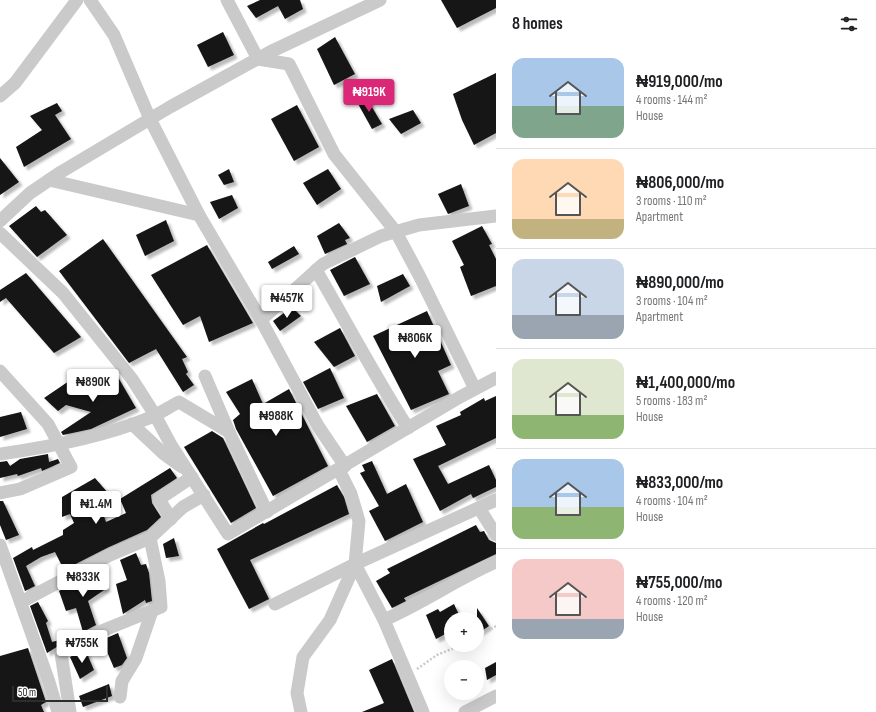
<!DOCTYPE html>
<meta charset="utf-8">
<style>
body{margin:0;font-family:"Sofia Sans Condensed",sans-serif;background:#f2f2f2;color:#202124;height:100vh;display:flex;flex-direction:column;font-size:15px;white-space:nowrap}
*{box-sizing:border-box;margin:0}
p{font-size:13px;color:#757577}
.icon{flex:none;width:22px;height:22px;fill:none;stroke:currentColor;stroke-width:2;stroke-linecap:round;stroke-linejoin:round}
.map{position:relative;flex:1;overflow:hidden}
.details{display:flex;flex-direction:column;background:#fff;width:380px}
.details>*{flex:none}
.fabs{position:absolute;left:444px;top:612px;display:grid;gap:8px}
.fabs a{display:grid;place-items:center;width:40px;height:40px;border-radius:50%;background:#fff;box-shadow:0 4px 16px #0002;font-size:20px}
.scale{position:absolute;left:12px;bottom:10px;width:96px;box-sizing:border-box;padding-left:4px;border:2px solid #2d2d2d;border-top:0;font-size:11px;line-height:14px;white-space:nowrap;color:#2d2d2d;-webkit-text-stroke:3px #fff;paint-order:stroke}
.price{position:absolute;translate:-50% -34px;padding:0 9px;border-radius:4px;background:#fff;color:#222;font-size:13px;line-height:26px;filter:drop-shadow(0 1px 2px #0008)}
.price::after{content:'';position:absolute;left:50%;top:24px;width:12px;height:9px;margin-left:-6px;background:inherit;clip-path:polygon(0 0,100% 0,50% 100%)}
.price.active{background:#db2777;color:#fff}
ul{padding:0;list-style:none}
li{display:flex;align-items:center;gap:12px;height:100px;padding:0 16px}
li+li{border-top:1px solid #e0e0e0}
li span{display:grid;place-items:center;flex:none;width:112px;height:80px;border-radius:12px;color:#555}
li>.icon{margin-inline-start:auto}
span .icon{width:48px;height:48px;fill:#fffc;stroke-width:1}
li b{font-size:17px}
h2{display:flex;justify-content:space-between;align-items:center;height:48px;padding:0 16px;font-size:17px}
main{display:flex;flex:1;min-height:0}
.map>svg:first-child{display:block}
.building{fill:#141414;filter:url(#shadow)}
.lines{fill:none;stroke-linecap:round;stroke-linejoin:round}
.path{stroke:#cacaca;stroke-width:2.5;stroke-dasharray:2 2;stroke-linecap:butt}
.minor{stroke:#cacaca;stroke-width:13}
</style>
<main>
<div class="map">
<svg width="496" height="712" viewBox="0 0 496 712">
<defs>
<filter id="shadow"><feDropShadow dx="3.5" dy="3.5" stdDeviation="1" flood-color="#0004"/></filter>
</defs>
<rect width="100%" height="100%" fill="#fff"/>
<g class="building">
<path d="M260 0H300L303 9 285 19 278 6 256 18 247 6Z"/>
<path d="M441 0H496V8L457 28Z"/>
<path d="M223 32 234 55 208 67 197 45Z"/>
<path d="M335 37 355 74 334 85 317 49Z"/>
<path d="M496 73V133L474 145 462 120 453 94Z"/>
<path d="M366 97 382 124 372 129 357 102Z"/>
<path d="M57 103 62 111 55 115 71 139 24 167 16 147 42 130 30 116Z"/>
<path d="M297 105 319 147 294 161 271 119Z"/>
<path d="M413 110 421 123 401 134 389 119Z"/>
<path d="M0 158 19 182 0 195Z"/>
<path d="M229 169 234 182 224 185 218 175Z"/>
<path d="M328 169 341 189 317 205 303 183Z"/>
<path d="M461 184 469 206 448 214 438 194Z"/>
<path d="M232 195 238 208 219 219 210 202Z"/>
<path d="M36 206 41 212 45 210 67 235 37 257 9 226Z"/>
<path d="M166 220 174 241 145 256 136 235Z"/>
<path d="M339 223 350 238 345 240 347 244 325 254 317 236Z"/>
<path d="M482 226 492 244 489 245 496 259V286L471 296 460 267 464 265 452 241Z"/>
<path d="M103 239 187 357 182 359 188 372 186 374 194 385 183 392 156 349 129 363 59 271Z"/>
<path d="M207 245 253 323 209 342 200 316 183 325 151 275Z"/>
<path d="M294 246 299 254 272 269 268 262Z"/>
<path d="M355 257 370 284 344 296 330 270Z"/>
<path d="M26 273 81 337 54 353 6 298 0 302V290Z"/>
<path d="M403 274 410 286 381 302 377 286Z"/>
<path d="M292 307 301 316 280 331 273 321Z"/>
<path d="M427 311 451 365 438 371 449 394 411 410 373 336Z"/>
<path d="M340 328 355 356 334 367 314 342Z"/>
<path d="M330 368 344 398 318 409 303 382Z"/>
<path d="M115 372 136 408 91 429 63 435 61 432 91 412 66 405 58 411 44 398 72 379 83 394Z"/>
<path d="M252 379 263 404 289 389 328 466 273 496 236 429 233 420 240 414 226 392Z"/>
<path d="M377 394 395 426 367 442 346 406Z"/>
<path d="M496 396V438L438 466 448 484 489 465 496 480V487L473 498 471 494 440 511 413 459 446 445 436 426 461 415 460 412 484 398 485 401Z"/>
<path d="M21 412 27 429 0 437V417Z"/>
<path d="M212 431 223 438 256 508 231 523 184 447Z"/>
<path d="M48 454 49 462 58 459 60 463 42 471 41 468 18 476 17 474 0 478V462L7 461 10 466 20 459Z"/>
<path d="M372 461 387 494 406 484 423 522 385 541 369 511 379 506 360 473 365 471 362 465Z"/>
<path d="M170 468 177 478 151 495 152 503 161 517 147 530 107 548 64 570 55 552 41 557 26 566 35 586 25 591 13 558 32 547 33 550 63 535V530L74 523 70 514 62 517V497L95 478 108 493 98 499 106 522 126 513 120 499Z"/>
<path d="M337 485 344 497 349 514 250 560 269 599 249 609 217 549 263 523 264 524Z"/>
<path d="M0 501H3L19 535 6 540 0 525Z"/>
<path d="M476 525 480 532 484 531 489 540 496 543V554L404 598 406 601 392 608 376 581 390 573 387 569Z"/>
<path d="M174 538 179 556 166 558 163 544Z"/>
<path d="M136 553 141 565 146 564 149 573 152 601 146 603 145 600 123 614 116 584 127 580 120 560Z"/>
<path d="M98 570 107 588 88 601 96 625 83 632 76 608 66 611 59 591Z"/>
<path d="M38 602 48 621 46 623 52 642 67 638 68 640 47 653 30 606Z"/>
<path d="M454 604 461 619H451V631L436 639 426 615 438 609 440 612Z"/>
<path d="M477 608 489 626 477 634Z"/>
<path d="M118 633 127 658 122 665 114 668 102 640Z"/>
<path d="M28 648 46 702 41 705 44 712H0V656Z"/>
<path d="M85 649 94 670 80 679 70 657Z"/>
<path d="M392 659 414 712H362L384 703 369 670Z"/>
<path d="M496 662V675L487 680 485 668Z"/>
<path d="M109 684 112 696 83 707 79 696Z"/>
</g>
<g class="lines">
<g class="path">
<path d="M477 637 496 626"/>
<path d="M417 669 437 655 461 645"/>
</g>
<g class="minor">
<path d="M90 0 114 35 150 119 199 215"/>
<path d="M227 0 258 59 289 64 334 154 396 232 420 277 475 389"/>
<path d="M0 96 15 83 77 0"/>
<path d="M49 180 199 215 261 320 318 426 345 466"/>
<path d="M0 221 30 193 61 172 170 107 270 52 380 0"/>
<path d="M0 233 63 293 132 379 155 415 171 445 228 534 460 397 496 378"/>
<path d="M316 270C347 323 375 377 408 428"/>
<path d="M261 320 323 264 381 236 419 225 496 216"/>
<path d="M0 371 48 424 71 467 20 489 0 493"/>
<path d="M132 424 164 454 182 467"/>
<path d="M229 432 267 512"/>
<path d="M0 454C50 447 103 437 149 418 159 414 169 407 179 402L229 432 205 376"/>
<path d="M479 508 496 535"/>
<path d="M171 519 159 499 192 477"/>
<path d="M0 545 49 682 58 712"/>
<path d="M355 564 384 620 423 712"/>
<path d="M21 602 110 555 150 538"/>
<path d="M275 604 355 564 496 500"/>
<path d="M384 620C423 603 457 579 496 562"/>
<path d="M120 697 122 681 136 658 152 611"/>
<path d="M70 712 61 653 104 630 161 607 159 581 150 538 183 507 204 495"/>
<path d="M301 712 297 693 303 657 330 620 355 564 359 521 351 494 339 470"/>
<path d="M465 712 496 696"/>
</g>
</g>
</svg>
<div class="fabs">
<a>+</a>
<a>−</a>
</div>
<div class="scale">50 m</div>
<b class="price active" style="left:369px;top:113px">₦919K</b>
<b class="price" style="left:287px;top:319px">₦457K</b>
<b class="price" style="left:415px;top:359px">₦806K</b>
<b class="price" style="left:93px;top:403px">₦890K</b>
<b class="price" style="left:276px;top:437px">₦988K</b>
<b class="price" style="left:96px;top:525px">₦1.4M</b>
<b class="price" style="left:83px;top:598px">₦833K</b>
<b class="price" style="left:82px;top:664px">₦755K</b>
</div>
<section class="details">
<h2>8 homes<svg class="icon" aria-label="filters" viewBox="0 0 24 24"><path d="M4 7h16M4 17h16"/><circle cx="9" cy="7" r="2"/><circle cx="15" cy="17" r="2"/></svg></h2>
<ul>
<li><span style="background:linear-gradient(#a9c7e8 60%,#7fa58c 0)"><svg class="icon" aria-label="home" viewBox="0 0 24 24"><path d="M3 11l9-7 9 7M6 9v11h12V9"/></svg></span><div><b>₦919,000/mo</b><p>4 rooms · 144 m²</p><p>House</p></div></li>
<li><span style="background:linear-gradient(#ffd9b3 75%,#c2b280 0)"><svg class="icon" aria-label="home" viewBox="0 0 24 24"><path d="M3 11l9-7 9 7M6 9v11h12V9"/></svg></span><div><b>₦806,000/mo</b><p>3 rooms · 110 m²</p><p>Apartment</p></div></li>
<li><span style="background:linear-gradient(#c9d6e8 70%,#9aa5b1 0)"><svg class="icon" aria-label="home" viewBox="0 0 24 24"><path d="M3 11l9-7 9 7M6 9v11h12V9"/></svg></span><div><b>₦890,000/mo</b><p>3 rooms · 104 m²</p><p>Apartment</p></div></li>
<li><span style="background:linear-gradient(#dfe7d0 70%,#8fb573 0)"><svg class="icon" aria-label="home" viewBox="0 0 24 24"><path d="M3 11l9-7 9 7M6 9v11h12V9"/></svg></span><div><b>₦1,400,000/mo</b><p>5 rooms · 183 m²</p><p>House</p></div></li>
<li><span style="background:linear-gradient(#a9c7e8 60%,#8fb573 0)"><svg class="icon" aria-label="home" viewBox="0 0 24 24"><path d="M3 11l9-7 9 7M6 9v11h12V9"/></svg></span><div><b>₦833,000/mo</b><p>4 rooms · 104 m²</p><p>House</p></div></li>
<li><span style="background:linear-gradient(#f6c9c9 75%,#9aa5b1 0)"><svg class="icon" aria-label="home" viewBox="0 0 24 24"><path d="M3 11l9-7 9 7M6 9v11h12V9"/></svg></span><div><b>₦755,000/mo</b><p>4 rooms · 120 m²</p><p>House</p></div></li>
</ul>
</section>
</main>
